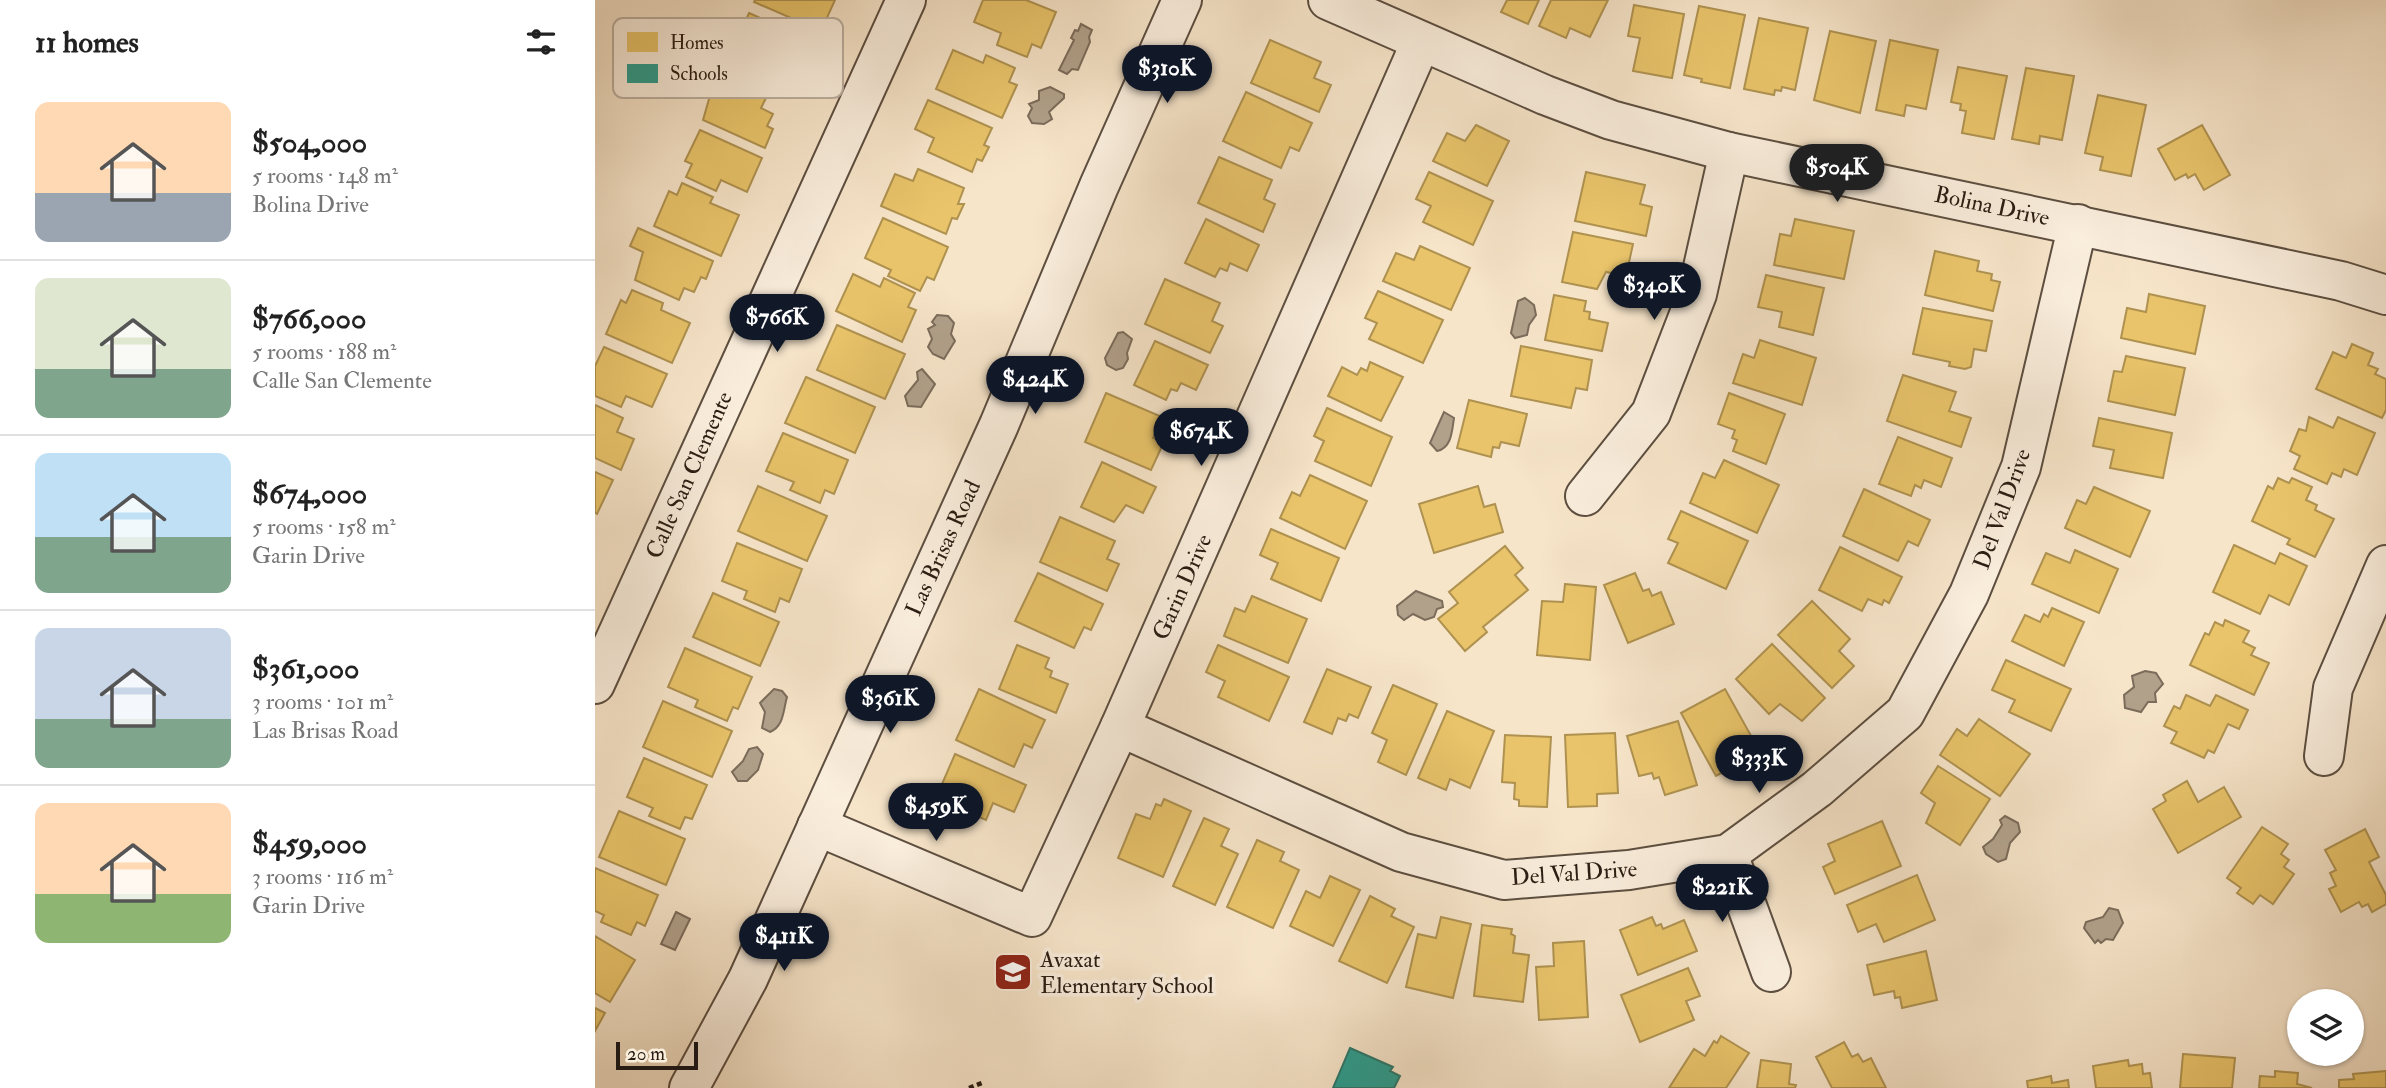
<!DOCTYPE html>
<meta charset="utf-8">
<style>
body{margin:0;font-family:"IM FELL Double Pica",serif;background:#f6f6f6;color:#222;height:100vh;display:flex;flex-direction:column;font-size:26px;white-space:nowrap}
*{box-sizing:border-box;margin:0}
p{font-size:23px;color:#767676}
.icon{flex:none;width:38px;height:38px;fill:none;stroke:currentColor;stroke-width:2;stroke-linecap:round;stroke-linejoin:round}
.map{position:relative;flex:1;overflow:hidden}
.sheet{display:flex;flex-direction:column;background:#fff;width:595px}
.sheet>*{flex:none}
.controls{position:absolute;left:1692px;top:989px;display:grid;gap:14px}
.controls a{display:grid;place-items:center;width:77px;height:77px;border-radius:50%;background:#fff;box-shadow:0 2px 5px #0004;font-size:35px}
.scale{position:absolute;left:21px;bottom:18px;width:82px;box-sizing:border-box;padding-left:7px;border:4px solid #291c12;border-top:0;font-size:19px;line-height:24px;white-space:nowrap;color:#291c12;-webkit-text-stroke:5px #faeedd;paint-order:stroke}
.price{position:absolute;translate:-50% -60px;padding:0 16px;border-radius:24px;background:#111827;color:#fff;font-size:23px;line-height:46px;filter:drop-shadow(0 2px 4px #0008)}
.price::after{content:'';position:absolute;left:50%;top:42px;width:21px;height:16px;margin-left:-10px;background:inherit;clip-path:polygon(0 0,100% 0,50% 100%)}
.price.on{background:#222;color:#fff}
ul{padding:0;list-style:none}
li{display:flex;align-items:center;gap:21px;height:175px;padding:0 35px}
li+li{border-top:2px solid #e0e0e0}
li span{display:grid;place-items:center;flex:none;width:196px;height:140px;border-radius:14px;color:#555}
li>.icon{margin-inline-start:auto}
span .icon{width:84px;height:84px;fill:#fffc;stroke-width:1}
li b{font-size:30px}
h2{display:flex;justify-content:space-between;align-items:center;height:84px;padding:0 35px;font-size:30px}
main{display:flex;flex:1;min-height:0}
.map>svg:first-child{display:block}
.water{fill:#b1a18b;stroke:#7b6c5b;stroke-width:2}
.homes{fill:#e9c46a;stroke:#af9250;stroke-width:2}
.schools{fill:#2a9d8f;stroke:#2a766a;stroke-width:2}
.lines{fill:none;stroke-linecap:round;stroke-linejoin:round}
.minor-casing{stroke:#5c4e40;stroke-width:42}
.path{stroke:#291c12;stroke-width:4.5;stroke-dasharray:5 3.5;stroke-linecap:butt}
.minor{stroke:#faeedd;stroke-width:38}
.labels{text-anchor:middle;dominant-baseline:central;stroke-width:7;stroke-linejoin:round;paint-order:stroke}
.street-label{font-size:23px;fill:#291c12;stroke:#faeedd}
.poi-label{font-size:23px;fill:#291c12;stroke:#faeedd;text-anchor:start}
.key{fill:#faeedd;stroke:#bbafa0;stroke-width:2}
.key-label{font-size:19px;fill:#291c12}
</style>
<main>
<section class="sheet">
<h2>11 homes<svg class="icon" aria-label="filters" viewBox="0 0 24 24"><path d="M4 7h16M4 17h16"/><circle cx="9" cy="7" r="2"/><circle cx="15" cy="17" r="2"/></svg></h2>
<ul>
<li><span style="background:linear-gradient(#ffd9b3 65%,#9aa5b1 0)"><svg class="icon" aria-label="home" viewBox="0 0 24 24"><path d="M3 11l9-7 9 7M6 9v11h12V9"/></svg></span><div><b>$504,000</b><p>5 rooms · 148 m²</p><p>Bolina Drive</p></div></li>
<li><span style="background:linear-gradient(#dfe7d0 65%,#7fa58c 0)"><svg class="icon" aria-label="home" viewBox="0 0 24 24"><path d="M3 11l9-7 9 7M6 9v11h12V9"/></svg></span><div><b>$766,000</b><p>5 rooms · 188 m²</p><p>Calle San Clemente</p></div></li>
<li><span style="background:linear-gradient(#bfe0f5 60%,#7fa58c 0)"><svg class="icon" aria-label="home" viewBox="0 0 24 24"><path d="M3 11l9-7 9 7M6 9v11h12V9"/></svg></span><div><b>$674,000</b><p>5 rooms · 158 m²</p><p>Garin Drive</p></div></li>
<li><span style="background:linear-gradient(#c9d6e8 65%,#7fa58c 0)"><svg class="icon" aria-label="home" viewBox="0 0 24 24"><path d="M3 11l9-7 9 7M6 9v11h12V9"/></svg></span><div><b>$361,000</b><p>3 rooms · 101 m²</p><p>Las Brisas Road</p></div></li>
<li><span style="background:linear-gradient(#ffd9b3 65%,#8fb573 0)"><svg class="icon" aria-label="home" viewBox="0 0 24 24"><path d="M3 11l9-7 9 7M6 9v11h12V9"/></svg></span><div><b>$459,000</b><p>3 rooms · 116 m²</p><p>Garin Drive</p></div></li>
</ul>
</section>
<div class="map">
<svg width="1791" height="1088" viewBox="0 0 1791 1088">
<rect width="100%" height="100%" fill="#f7e5ca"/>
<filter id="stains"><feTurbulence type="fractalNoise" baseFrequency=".00286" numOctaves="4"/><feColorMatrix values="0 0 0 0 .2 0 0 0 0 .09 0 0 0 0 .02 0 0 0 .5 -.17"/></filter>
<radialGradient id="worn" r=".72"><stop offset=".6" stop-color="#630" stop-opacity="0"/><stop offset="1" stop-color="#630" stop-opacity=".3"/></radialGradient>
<g class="water">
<path d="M486 24 497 30 494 37 495 42 483 70 477 69 472 74 464 70 479 40 476 38 480 30 483 31Z"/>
<path d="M455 87 469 94V98L454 112 457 119 449 124 437 123 433 116 437 108 434 104 444 100V91Z"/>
<path d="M930 298 939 305 941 315 934 325 932 335 920 338 916 333 923 301Z"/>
<path d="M342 315 353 316 359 323 356 334 360 341 349 359 338 354 333 347 337 339 333 329 340 325 337 322Z"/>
<path d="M528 332 537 339 532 353 533 359 528 368 521 370 512 365 510 358 523 333Z"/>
<path d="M327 369 340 384 326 407 313 406 310 396 323 380 322 372Z"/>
<path d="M849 412 859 418C857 430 857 448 842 451L835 443Z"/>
<path d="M821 591 847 601 848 607 842 609 839 617 830 620 818 614 809 620 803 615 802 606Z"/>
<path d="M1550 671 1561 673 1568 684 1560 693 1561 702H1553L1546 712 1530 708 1529 695 1539 687 1537 676Z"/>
<path d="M179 689 187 691 192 697C188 711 189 726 175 732L167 728 170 712 165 703Z"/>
<path d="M162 747 168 754 163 770 152 781H143L137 772 148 761 154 749Z"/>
<path d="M1410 816 1423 823 1425 832 1415 843 1411 859 1403 862 1391 854 1388 847 1398 839 1407 825 1405 820Z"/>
<path d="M1514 908 1523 910 1528 923 1518 940 1511 939 1506 943 1503 940 1500 943 1489 928 1491 922 1508 917Z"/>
<path d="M81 912 95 919 80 950 66 944Z"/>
</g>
<g class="homes">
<path d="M160 0H240L226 31 159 2Z"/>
<path d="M388 0H431L461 12 446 48 437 44 432 57 402 45 406 33 379 22Z"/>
<path d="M912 0H944L933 24 906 12Z"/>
<path d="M956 0H1013L995 37 975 28 971 38 944 26Z"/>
<path d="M1039 5 1089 14 1077 78 1038 71 1045 38 1033 36Z"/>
<path d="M1104 6 1150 15 1135 88 1106 82 1107 79 1089 75Z"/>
<path d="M154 13 216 40 201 75 177 64 171 76 142 63 147 50 139 46Z"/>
<path d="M1164 18 1213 28 1200 90 1187 87 1186 91 1180 90 1179 95 1149 89Z"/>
<path d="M1235 31 1281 41 1265 113 1219 100Z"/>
<path d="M675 40 726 62 719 78 736 85 724 112 656 83Z"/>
<path d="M1295 40 1343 50 1331 109 1311 105 1309 116 1281 110Z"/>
<path d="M358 50 388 63 391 55 420 68 414 82 422 85 407 118 341 89Z"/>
<path d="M1363 67 1412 76 1399 139 1367 133 1371 111 1365 110 1366 104 1356 102Z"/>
<path d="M1431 68 1479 76 1467 140 1445 136 1444 144 1417 139Z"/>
<path d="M130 77 172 96 166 108 178 114 172 126 178 129 170 148 108 120 118 85 125 88Z"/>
<path d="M651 92 717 123 704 151 695 147 686 168 628 141Z"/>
<path d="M1503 95 1551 105 1536 176 1505 170 1508 157 1490 153Z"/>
<path d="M333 100 397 128 389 145 394 147 387 161 382 159 377 172 333 152 339 138 320 129Z"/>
<path d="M881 125 914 141 892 186 838 161 852 133 870 141Z"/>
<path d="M1607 125 1635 175 1609 190 1600 174 1593 178 1591 174 1580 180 1563 149Z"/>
<path d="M105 130 167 158 152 192 126 180 121 191 91 177 97 164 90 161Z"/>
<path d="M624 157 677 180 669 199 680 204 668 232 603 203Z"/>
<path d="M323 169 369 188 363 204H369L362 219 357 218 351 234 286 206 300 174 318 181Z"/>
<path d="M834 172 898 201 878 245 828 222 836 206 821 199Z"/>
<path d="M991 172 1050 185 1045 204 1057 207 1051 236 980 221Z"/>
<path d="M87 183 118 197 115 203 144 215 126 256 59 226 74 191 82 195Z"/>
<path d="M288 218 353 247 339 280 332 277 325 291 293 276 296 270 270 258Z"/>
<path d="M611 219 664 245 652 271 635 263 632 271 625 268 620 277 590 263Z"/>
<path d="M1200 219 1259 231 1249 279 1179 265 1185 234 1196 236Z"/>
<path d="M43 228 118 261 111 279 106 277 99 292 89 288 84 300 40 280 48 252 35 246Z"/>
<path d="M978 232 1038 244 1031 276 1011 272 1002 289 967 282Z"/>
<path d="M825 246 875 268 856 310 788 281 801 253 819 260Z"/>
<path d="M1340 251 1384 261 1382 271 1397 274 1396 280 1405 282 1398 311 1330 295Z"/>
<path d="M258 274 285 287 289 278 320 293 313 307 321 310 307 342 241 311Z"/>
<path d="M1171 275 1229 288 1218 335 1184 327 1187 312 1163 307Z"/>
<path d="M570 279 625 303 617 321 628 326 615 353 550 324Z"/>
<path d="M37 290 68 303 66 310 95 323 77 363 11 334 26 300 31 303Z"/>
<path d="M783 291 848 320 828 363 774 339 782 323 770 318Z"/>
<path d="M1554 294 1610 306 1600 354 1526 338 1532 308 1551 312Z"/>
<path d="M959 295 991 301 989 311 995 312 994 319 1013 323 1007 351 950 340Z"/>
<path d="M1328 308 1397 321 1391 351 1379 349 1376 367 1370 369 1354 366 1355 362 1318 354Z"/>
<path d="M242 325 310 354 290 399 222 370Z"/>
<path d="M1165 340 1221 358 1207 405 1138 383 1148 354 1159 358Z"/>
<path d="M560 341 613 365 601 390 586 383 582 391 576 389 571 400 539 385Z"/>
<path d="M1757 344 1778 353 1773 365 1783 369 1780 374 1791 379V410L1787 418 1721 389 1738 352 1751 358Z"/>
<path d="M926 346 997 360 992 390 981 388 976 408 916 396Z"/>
<path d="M9 347 72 374 57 407 31 396 26 407 0 396V366Z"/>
<path d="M1531 356 1590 368 1580 415 1513 401 1519 371 1527 372Z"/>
<path d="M775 362 808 377 786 421 733 396 747 367 762 375 766 368 772 371Z"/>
<path d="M1308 375 1361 392 1354 411 1376 418 1366 447 1292 421Z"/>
<path d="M211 377 280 407 260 453 190 423Z"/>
<path d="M511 393 567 417 558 438 569 442 556 470 490 442Z"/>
<path d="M1134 393 1190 414 1171 464 1138 451 1142 440 1137 438 1140 430 1123 424Z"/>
<path d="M874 400 932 414 924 446 906 442 904 448 898 447 896 457 862 448Z"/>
<path d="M0 405 28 418 22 432 39 439 26 470 0 458Z"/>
<path d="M732 408 797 437 776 486 720 461 729 441 719 436Z"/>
<path d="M1714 417 1738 428 1743 417 1780 433 1762 475 1749 469 1746 477 1737 473 1732 484 1699 469 1705 456 1695 451 1704 429 1711 431Z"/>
<path d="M1504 418 1577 433 1568 478 1515 468 1519 450 1498 446Z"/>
<path d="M188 433 253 460 239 494 230 490 225 503 195 490 199 482 171 471Z"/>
<path d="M1303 437 1357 458 1346 487 1329 480 1326 488 1320 485 1316 496 1284 484Z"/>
<path d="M1129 460 1184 485 1162 533 1095 503 1108 473 1120 478Z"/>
<path d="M507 462 561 487 548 513 531 505 519 522 486 507Z"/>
<path d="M0 472 18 480 2 514 0 513Z"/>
<path d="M715 475 772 501 750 549 685 518 697 492 705 496Z"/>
<path d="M1683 478 1694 483 1697 478 1717 487 1711 500 1722 505 1720 510 1739 519 1720 557 1692 544 1695 539 1657 521 1673 486 1678 489Z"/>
<path d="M163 486 232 516 212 561 143 531Z"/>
<path d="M883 486 889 507 900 504 908 532 839 553 824 504Z"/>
<path d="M1499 487 1555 511 1535 557 1470 528 1482 500 1491 504Z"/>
<path d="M1269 489 1335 520 1323 546 1313 541 1303 561 1248 536Z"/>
<path d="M1086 511 1153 541 1131 589 1073 563 1083 543 1073 539Z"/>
<path d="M465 517 520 541 512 559 524 564 512 591 445 562Z"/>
<path d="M676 529 744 558 726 601 676 579 683 563 665 555Z"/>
<path d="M142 543 207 569 194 602 185 598 180 612 149 599 152 591 127 581Z"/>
<path d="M1639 545 1680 564 1685 553 1712 566 1694 605 1674 595 1665 614 1618 592Z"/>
<path d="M910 546 928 568 920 575 933 590 888 627 892 632 870 651 843 619 863 603 854 592Z"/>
<path d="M1245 547 1307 577 1294 603 1289 600 1287 605 1273 599 1267 611 1224 590Z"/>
<path d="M1480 550 1523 569 1504 613 1437 584 1451 553 1475 563Z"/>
<path d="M443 573 508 604 496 630 489 627 479 648 420 621Z"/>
<path d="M1040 573 1048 591 1054 589 1057 596 1066 592 1079 624 1033 643 1009 585Z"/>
<path d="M970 584 1001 587 995 660 942 655 947 601 968 602Z"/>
<path d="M118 593 184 622 165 666 98 637Z"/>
<path d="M657 596 712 619 693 663 629 636 640 608 650 612Z"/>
<path d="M1217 601 1255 639 1244 651 1259 666 1237 688 1183 635Z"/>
<path d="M1457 608 1489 622 1469 666 1417 641 1430 615 1445 622 1449 614 1453 617Z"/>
<path d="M1630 620 1654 631 1648 642 1660 648 1656 655 1674 663 1659 695 1595 665 1610 633 1614 635 1620 622 1628 626Z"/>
<path d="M1177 644 1230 698 1207 721 1185 704 1174 714 1141 679Z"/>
<path d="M422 645 454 658 450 668 457 671 455 677 473 684 461 713 404 689Z"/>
<path d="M623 645 694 677 674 721 623 697 630 681 611 672Z"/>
<path d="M90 648 157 677 143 709 138 707 132 721 100 707 103 700 73 687Z"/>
<path d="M1411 660 1476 689 1456 731 1414 712 1420 700 1397 690Z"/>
<path d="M732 669 776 687 763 718 754 714 751 721 743 718 737 734 709 722Z"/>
<path d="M798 685 842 704 811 775 783 762 792 740 777 733Z"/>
<path d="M384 689 450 720 437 748 429 744 419 767 361 740Z"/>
<path d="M1130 689 1160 743 1141 753 1147 762 1121 776 1086 713Z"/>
<path d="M1591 695 1615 706 1621 695 1653 710 1644 729 1633 724 1619 753 1613 750 1609 758 1576 743 1582 732 1569 726 1579 706 1585 709Z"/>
<path d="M68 701 137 731 117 777 48 747Z"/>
<path d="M852 711 899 731 875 788 855 779 851 790 823 778Z"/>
<path d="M1384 719 1435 754 1405 796 1345 755 1362 729 1372 736Z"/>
<path d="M1083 721 1102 785 1070 795 1064 777 1059 779 1057 773 1044 776 1032 736Z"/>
<path d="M1020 733 1023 793 1002 794V806L973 807 970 735Z"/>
<path d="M910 735 956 737 952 807 924 806V800L919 799 920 783 907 782Z"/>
<path d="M360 754 431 785 419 812 398 803 391 820 341 798Z"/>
<path d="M49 758 112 785 97 819 90 817 85 829 54 816 58 808 32 797Z"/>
<path d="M1343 766 1395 799 1365 845 1331 823 1340 803 1326 793Z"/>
<path d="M1592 781 1603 802 1629 787 1646 817 1583 853 1558 809 1571 801 1568 795Z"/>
<path d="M569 799 596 811 568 877 523 858 541 814 555 819 561 804 566 806Z"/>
<path d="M24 811 90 839 71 885 4 857Z"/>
<path d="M609 818 634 829 626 846 643 854 620 905 578 886Z"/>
<path d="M1287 821 1306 866 1240 894 1228 867 1240 861 1233 844Z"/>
<path d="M1667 827 1693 844 1686 854 1694 860 1689 867 1699 874 1678 904 1665 895 1658 904 1642 893 1646 888 1632 878Z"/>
<path d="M1770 829 1784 857 1774 862 1791 895V904L1777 912 1773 904 1767 907 1764 902 1746 912 1734 889 1741 886 1735 873 1741 870 1730 850Z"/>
<path d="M662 840 689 852 685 861 704 870 678 928 632 907Z"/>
<path d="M0 868 63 895 50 926 42 922 36 935 6 922 9 915 0 911Z"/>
<path d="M1322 875 1340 920 1289 942 1281 924 1263 932 1252 905Z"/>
<path d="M735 876 765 890 738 946 695 926 711 891 725 898Z"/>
<path d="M775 896 800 909 796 916 819 927 792 983 744 961Z"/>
<path d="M846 917 876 924 858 998 811 987 823 934 841 938Z"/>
<path d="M1057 917 1061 926 1066 924 1068 929 1089 920 1102 951 1043 975 1025 930Z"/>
<path d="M887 925 917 929 916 934 920 936 918 953 934 955 928 1002 879 996Z"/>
<path d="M0 936 40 960 15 1002 0 993Z"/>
<path d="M989 941 993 1017 944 1020 941 967 959 966 958 943Z"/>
<path d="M1331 951 1342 1000 1307 1008 1305 997 1300 998 1299 991 1279 995 1272 965Z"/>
<path d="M1093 968 1105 996 1091 1001 1099 1020 1045 1042 1026 995Z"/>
<path d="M0 1008 10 1013 0 1031Z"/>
<path d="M1126 1036 1154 1053 1131 1088H1074L1099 1049 1110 1056 1119 1041 1122 1043Z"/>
<path d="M1249 1042 1257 1057 1263 1054 1268 1062 1276 1058 1291 1088H1237L1221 1057Z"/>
<path d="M1588 1054 1640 1058 1637 1088H1585Z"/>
<path d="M1166 1060 1196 1064 1194 1084 1201 1085 1200 1088H1162Z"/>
<path d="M1533 1060 1534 1066 1547 1064 1548 1074 1555 1073 1557 1088H1501L1498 1066Z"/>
<path d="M1680 1071 1703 1073 1702 1084 1717 1088H1664L1665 1076 1680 1077Z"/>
<path d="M1791 1071V1088H1744V1080L1759 1079 1758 1074Z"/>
<path d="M1456 1076 1457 1083 1473 1080 1474 1088H1433L1432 1081Z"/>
</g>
<path class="schools" d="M755 1048 798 1067 795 1071 805 1076 799 1088H738Z"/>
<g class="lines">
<defs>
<g id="minor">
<path d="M733 0 950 95 1016 120 1134 152 1746 281 1791 295"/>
<path d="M990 496 1056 413 1102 294 1134 152"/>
<path d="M0 684 311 0"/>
<path d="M525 727 806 852 909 880 1034 870 1133 854 1222 789 1310 713 1374 594 1426 467 1483 224"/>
<path d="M1729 756 1738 688 1791 565"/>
<path d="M222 826 437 917 525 727 826 42"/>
<path d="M1133 854 1176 972"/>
<path d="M94 1088 153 979 404 425 504 186 587 0"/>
</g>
</defs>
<use href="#minor" class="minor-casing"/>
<path class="path" d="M374 1088 387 1083"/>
<use href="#minor" class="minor"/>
</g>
<defs>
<symbol id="school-square" viewBox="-11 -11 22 22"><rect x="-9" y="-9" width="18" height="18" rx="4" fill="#8f2418" stroke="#faeedd"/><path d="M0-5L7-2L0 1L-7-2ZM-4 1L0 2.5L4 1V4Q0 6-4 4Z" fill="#fff"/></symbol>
</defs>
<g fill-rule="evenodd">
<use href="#school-square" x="396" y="950" width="44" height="44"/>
</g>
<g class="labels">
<g class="street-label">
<text transform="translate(1397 206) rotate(12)">Bolina Drive</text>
<text transform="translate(94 475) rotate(-66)">Calle San Clemente</text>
<text transform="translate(1407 509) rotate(-70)">Del Val Drive</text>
<text transform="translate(348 548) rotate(-65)">Las Brisas Road</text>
<text transform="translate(587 587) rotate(-66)">Garin Drive</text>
<text transform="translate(979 873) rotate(-4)">Del Val Drive</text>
</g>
<g class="poi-label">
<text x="445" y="959">Avaxat<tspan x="445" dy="26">Elementary School</tspan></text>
</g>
</g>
<rect x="18" y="18" width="230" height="80" rx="10" class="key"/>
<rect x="32" y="32" width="31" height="20" fill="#e9c46a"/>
<rect x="32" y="64" width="31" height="19" fill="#2a9d8f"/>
<g class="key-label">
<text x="75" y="49">Homes</text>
<text x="75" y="80">Schools</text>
</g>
<rect width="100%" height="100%" filter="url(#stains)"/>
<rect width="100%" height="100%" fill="url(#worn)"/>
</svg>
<div class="controls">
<a><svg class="icon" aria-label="layers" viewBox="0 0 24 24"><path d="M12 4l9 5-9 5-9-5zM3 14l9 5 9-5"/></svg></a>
</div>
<div class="scale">20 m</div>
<b class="price" style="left:572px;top:105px">$310K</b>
<b class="price on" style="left:1242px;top:204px">$504K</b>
<b class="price" style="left:1059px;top:322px">$340K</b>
<b class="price" style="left:182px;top:354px">$766K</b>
<b class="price" style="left:440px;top:416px">$424K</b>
<b class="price" style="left:606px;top:468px">$674K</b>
<b class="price" style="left:295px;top:735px">$361K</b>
<b class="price" style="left:1164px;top:795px">$333K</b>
<b class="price" style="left:341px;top:843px">$459K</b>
<b class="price" style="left:1127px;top:924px">$221K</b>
<b class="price" style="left:189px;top:973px">$411K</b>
</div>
</main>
